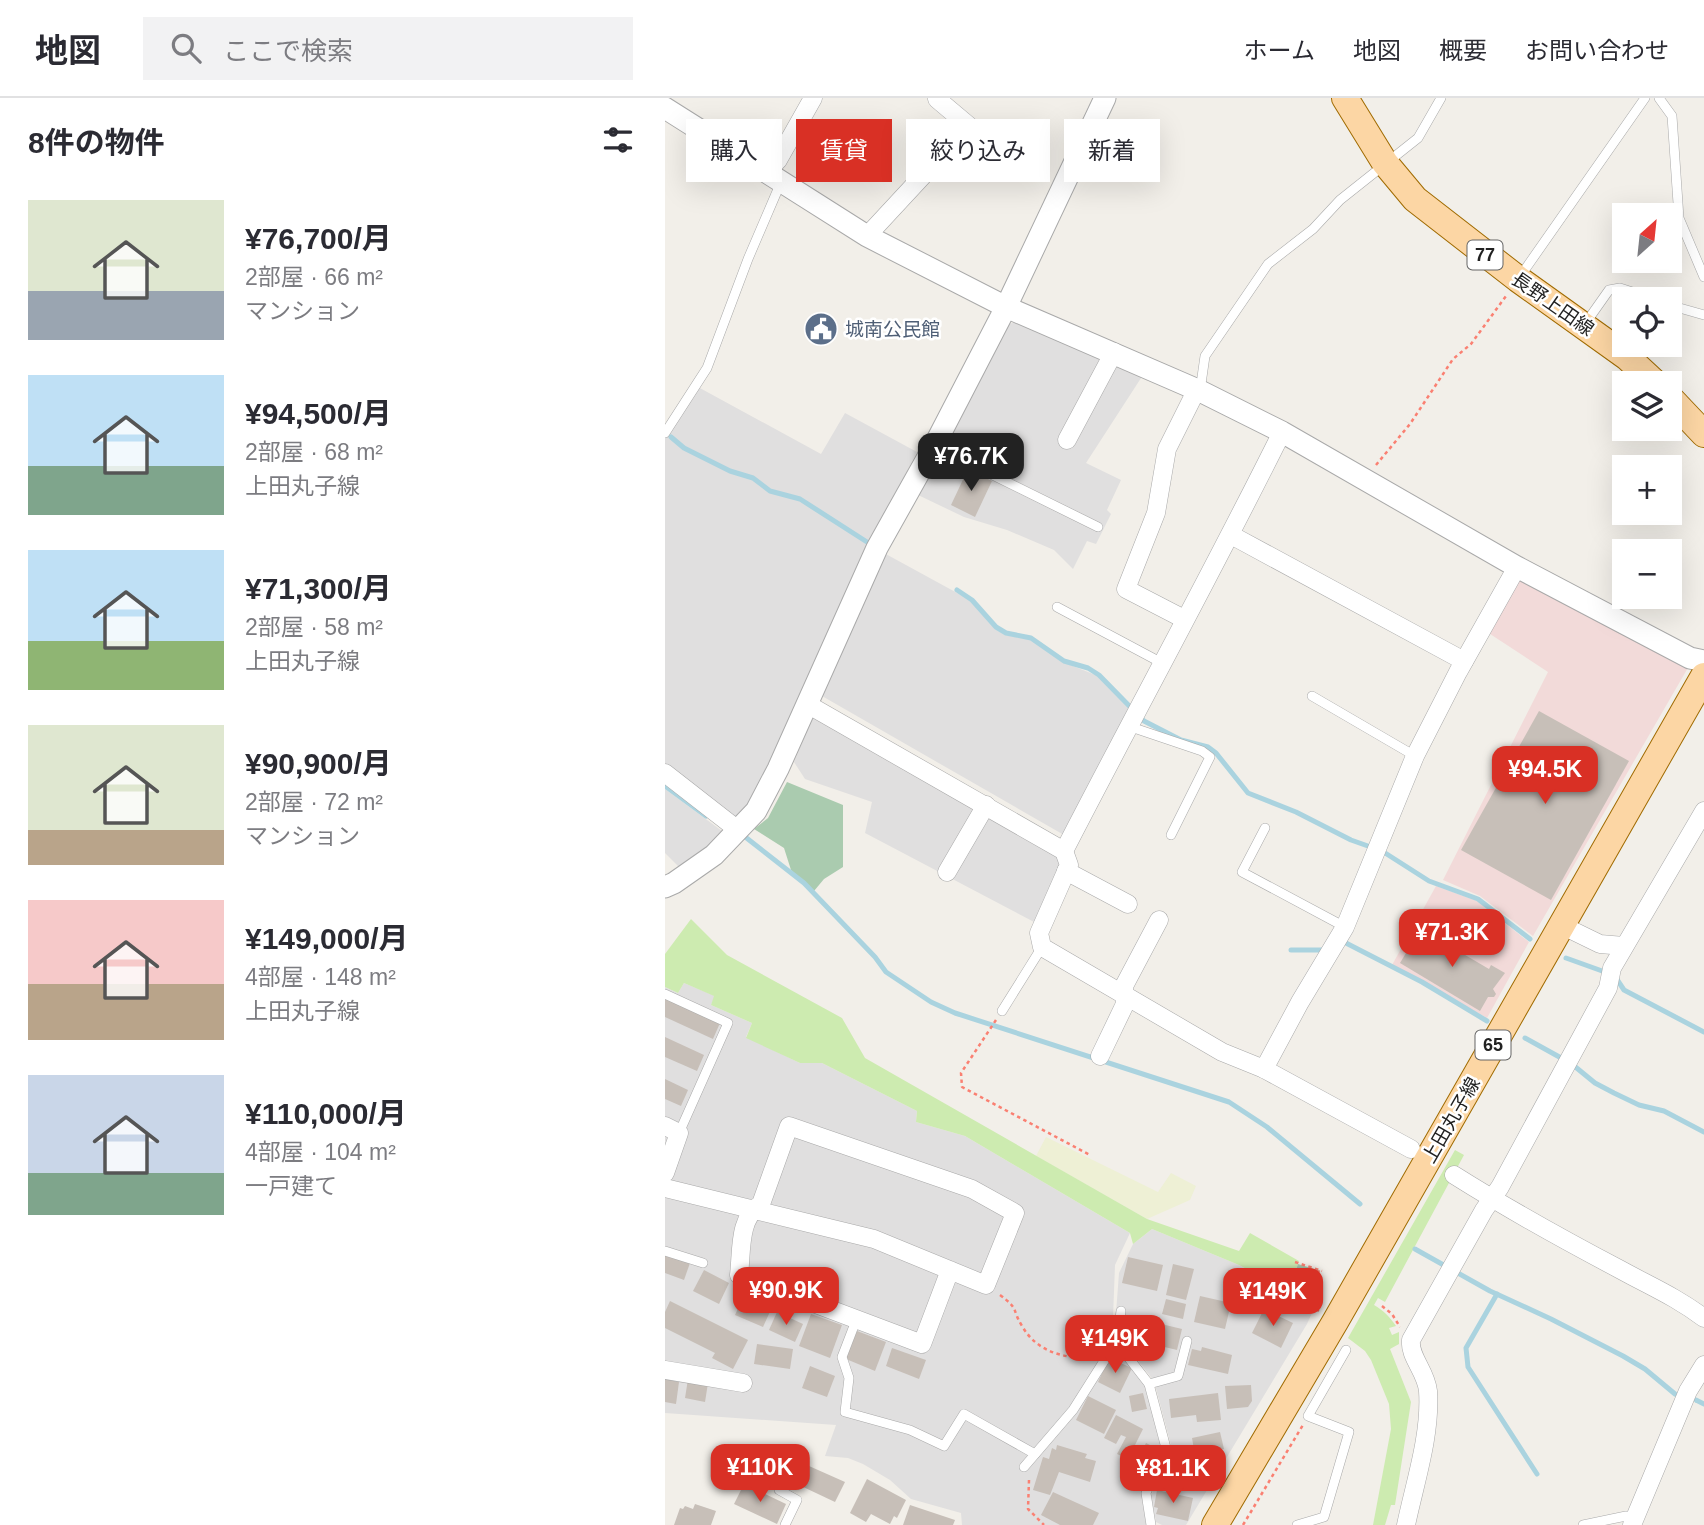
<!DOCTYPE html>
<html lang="ja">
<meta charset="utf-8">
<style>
body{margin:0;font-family:Arial,"Noto Sans JP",sans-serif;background:#f2f2f3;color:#2b2b33;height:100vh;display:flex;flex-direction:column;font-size:26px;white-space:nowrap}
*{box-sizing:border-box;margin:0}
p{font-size:23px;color:#7c7c81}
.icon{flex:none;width:38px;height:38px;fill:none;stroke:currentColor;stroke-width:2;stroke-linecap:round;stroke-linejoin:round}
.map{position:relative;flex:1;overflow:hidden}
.details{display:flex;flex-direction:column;background:#fff;width:665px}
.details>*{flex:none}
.banner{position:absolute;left:21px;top:21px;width:665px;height:63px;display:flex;gap:14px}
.needle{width:46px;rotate:27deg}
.fabs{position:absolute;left:947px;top:105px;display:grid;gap:14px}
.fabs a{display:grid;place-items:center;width:70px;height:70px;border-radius:0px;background:#fff;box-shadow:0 7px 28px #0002;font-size:35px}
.price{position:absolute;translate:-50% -60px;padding:0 16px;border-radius:14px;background:#d93025;color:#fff;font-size:23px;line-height:46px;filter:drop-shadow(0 2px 4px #0008)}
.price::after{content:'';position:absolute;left:50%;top:42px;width:21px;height:16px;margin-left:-10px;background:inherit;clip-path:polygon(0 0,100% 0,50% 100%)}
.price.selected{background:#222;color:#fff}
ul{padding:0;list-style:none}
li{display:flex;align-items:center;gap:21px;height:175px;padding:0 28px}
li span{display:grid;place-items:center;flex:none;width:196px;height:140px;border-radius:0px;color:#555}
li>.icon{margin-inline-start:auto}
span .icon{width:84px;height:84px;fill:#fffc;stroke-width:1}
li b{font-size:30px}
h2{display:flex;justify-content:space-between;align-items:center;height:84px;padding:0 28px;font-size:30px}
.chip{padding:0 24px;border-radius:0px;background:#fff;box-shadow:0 7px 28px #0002;font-size:24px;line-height:63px}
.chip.selected{background:#d93025;color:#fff}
header{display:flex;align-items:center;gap:42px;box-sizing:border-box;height:98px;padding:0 35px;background:#fff;border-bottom:2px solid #e1e1e2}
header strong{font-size:33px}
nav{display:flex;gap:38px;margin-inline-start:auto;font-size:24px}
.search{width:490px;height:63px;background:#f2f2f3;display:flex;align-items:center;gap:18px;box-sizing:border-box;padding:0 24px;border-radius:0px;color:#7c7c81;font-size:26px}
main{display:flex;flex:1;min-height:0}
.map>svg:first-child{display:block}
.residential{fill:#e0dfdf}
.commercial{fill:#f2dad9}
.farmland{fill:#eef0d5}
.grass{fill:#cdebb0}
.cemetery{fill:#aacbaf}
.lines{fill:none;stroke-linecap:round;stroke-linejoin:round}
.stream{stroke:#aad3df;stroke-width:5}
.building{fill:#c7bfb8}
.service-casing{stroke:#a9a9a9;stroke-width:10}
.minor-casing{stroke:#a9a9a9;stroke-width:19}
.tertiary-casing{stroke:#a9a9a9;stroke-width:23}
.primary-casing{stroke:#a06b00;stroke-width:28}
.path{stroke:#fa8072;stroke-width:2.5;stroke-dasharray:3.5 3.5;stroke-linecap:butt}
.service{stroke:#fff;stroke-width:9}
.minor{stroke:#fff;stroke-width:18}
.tertiary{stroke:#fff;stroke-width:21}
.primary{stroke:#fcd6a4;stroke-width:26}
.labels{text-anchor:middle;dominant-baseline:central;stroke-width:5;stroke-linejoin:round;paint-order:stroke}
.shield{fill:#fff;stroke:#646464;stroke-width:2}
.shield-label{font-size:18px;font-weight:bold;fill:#222}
.street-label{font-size:19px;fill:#222;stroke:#fff}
.service-label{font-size:19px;fill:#4e5e75;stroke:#fff;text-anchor:start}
</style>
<header>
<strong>地図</strong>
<div class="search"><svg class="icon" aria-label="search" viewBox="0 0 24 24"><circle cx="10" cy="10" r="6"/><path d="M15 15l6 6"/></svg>ここで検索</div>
<nav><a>ホーム</a><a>地図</a><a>概要</a><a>お問い合わせ</a></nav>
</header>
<main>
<section class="details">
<h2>8件の物件<svg class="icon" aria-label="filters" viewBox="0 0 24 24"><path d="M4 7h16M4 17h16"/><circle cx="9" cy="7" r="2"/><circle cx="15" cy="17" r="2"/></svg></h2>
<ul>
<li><span style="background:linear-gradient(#dfe7d0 65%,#9aa5b1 0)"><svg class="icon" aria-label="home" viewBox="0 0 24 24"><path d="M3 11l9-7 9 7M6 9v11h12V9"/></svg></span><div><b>¥76,700/月</b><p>2部屋 · 66 m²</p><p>マンション</p></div></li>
<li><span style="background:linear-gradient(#bfe0f5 65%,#7fa58c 0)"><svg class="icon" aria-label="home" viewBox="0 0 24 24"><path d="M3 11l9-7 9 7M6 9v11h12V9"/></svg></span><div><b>¥94,500/月</b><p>2部屋 · 68 m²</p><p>上田丸子線</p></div></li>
<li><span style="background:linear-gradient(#bfe0f5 65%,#8fb573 0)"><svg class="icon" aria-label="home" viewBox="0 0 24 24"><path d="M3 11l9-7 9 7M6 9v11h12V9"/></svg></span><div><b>¥71,300/月</b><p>2部屋 · 58 m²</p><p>上田丸子線</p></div></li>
<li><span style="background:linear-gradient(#dfe7d0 75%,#b9a48a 0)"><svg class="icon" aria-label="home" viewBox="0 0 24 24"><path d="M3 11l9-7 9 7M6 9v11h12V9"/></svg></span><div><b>¥90,900/月</b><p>2部屋 · 72 m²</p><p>マンション</p></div></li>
<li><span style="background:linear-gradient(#f6c9c9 60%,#b9a48a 0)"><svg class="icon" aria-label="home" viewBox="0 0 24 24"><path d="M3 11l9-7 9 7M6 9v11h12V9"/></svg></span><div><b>¥149,000/月</b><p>4部屋 · 148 m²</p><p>上田丸子線</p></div></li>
<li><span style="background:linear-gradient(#c9d6e8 70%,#7fa58c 0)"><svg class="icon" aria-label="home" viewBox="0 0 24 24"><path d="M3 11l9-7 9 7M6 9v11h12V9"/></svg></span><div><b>¥110,000/月</b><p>4部屋 · 104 m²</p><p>一戸建て</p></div></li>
</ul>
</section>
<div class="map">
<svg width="1039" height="1427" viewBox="0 0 1039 1427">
<rect width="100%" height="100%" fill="#f2efe9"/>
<g class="residential">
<path d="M358 223 478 277 421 365 456 382 442 412 446 416 431 446 422 443 408 471 389 452 342 432 299 419 251 396 343 226Z"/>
<path d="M33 289 156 356 180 315 252 354 205 445 95 690 72 719 64 717 0 670V340Z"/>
<path d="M219 455 305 502 330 531 340 537 366 542 398 564 433 578 466 613 399 737 157 598Z"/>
<path d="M152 618 393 756 396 769 371 825 200 735 207 704 140 681 129 664 147 620Z"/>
<path d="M0 691 57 733 44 748 15 770 0 755Z"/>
<path d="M19 885 50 898 46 907 87 925 81 939 135 965H157L252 1013 251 1024 300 1038 465 1135 450 1167 447 1246 481 1289 496 1349 477 1394 481 1427H297L296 1415 246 1401 225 1382 198 1366 183 1360 160 1358 171 1327 0 1315V889L13 895Z"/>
<path d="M487 1131 574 1167 631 1199 651 1206 642 1226 521 1427H497L491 1424 486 1398 507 1351 489 1283 459 1245 449 1242 454 1175 468 1146Z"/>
</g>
<g class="commercial">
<path d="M852 480 1024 568 868 838 815 798 778 782 883 574 822 534Z"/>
<path d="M771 788 812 803 864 844 822 920 727 867Z"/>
</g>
<path class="farmland" d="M381 1039 493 1094 506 1075 531 1088 525 1102 482 1121 371 1058Z"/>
<g class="grass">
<path d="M26 821 62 857 177 920 200 960 482 1121 574 1153 585 1135 634 1163 625 1189 639 1197 638 1202 574 1167 487 1131 468 1146 465 1135 300 1038 251 1024 252 1013 157 965H135L81 940 87 925 46 907 49 898 19 885 13 895 0 889V856Z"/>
<path d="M790 1052 799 1057 720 1204 713 1200 709 1207C718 1212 725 1219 731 1228L724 1230 727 1237 734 1234V1246L725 1251 746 1304 730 1407H726L720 1427H708L726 1331 724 1306 706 1262 700 1253 683 1240Z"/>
</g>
<g class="cemetery">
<path d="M122 684 178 707V769L159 781 149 793 126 772 119 750 89 731 103 720Z"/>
<path d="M633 1166 652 1172 645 1195 625 1189Z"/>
</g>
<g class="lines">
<g class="stream">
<path d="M6 339 19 350 65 373 88 380 105 393 135 401 202 444"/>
<path d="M292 492 307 502 331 529 341 535 366 540 399 563 423 570 434 577 479 623 516 642 543 649 551 655 583 695 631 714 686 742 717 753 764 783 813 801 865 841"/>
<path d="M0 688 41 718"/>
<path d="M79 738 139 785 210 859 221 874 266 904 290 915 564 1004 602 1029 695 1106"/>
<path d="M675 846 679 844 757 884 822 923"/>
<path d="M626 852H659"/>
<path d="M901 860 940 874"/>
<path d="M951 880 959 892 1039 934"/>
<path d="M860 940 898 961"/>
<path d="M908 967 930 985 949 995 974 1007 999 1013 1039 1034"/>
<path d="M750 1151 825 1193 886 1221 958 1258 980 1271 1010 1296"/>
<path d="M832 1196 801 1250 803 1269 872 1376"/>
<path d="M1031 1302 1039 1306"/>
</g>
</g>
<g class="building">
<path d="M303 371 327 383 310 419 286 407Z"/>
<path d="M874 613 964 663 886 802 796 752Z"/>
<path d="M756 830 785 847 789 840 799 846 795 854 824 871 826 867 840 875 828 891 831 896 829 899H823L815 913 735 865Z"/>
<path d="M0 899 55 925 48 941 0 919Z"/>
<path d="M0 939 39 957 32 973 0 959Z"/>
<path d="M0 981 23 992 16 1008 0 1001Z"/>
<path d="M0 1157 25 1165 19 1182 0 1175Z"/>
<path d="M463 1159 498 1167 492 1193 457 1185Z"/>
<path d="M508 1166 529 1171 521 1202 501 1197Z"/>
<path d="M39 1172 64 1185 54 1206 28 1193Z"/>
<path d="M80 1195 108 1207 98 1229 70 1217Z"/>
<path d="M535 1198 566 1205 560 1231 529 1224Z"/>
<path d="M501 1201 521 1206 518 1221 497 1216Z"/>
<path d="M5 1203 83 1242 68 1271 47 1260 50 1255 0 1230V1214Z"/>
<path d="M599 1211 628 1225 616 1250 587 1235Z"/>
<path d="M112 1214 138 1226 130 1244 104 1232Z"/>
<path d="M146 1216 177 1227 165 1260 134 1248Z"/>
<path d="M463 1218 517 1231 512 1252 458 1239Z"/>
<path d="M192 1233 221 1244 210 1273 181 1261Z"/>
<path d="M92 1246 128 1251 125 1271 89 1266Z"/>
<path d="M537 1249 567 1257 563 1276 523 1267 527 1251 536 1253Z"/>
<path d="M227 1250 261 1262 254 1281 221 1268Z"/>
<path d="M444 1260 467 1270 455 1295 433 1284Z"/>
<path d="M145 1268 170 1278 162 1299 137 1290Z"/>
<path d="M0 1281 14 1284 11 1306 0 1304Z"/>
<path d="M23 1281 43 1285 40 1304 20 1300Z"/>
<path d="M586 1287 587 1303 583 1309 562 1311 560 1288Z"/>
<path d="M478 1295 482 1311 467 1314 464 1298Z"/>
<path d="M553 1295 556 1322 532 1324 531 1317 506 1320 504 1301Z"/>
<path d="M423 1298 451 1312 439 1336 411 1322Z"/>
<path d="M451 1317 478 1331 463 1361 452 1356 461 1339 456 1337 451 1346 439 1340Z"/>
<path d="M555 1334 559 1351 530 1357 527 1340Z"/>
<path d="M481 1345 493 1351 480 1376 468 1371Z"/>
<path d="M392 1347 422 1356 420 1360 431 1363 425 1384 394 1374 385 1397 368 1392 378 1359 384 1361 387 1350 391 1352Z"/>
<path d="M144 1368 180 1384 170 1404 134 1387Z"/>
<path d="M510 1368 541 1370 540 1393 509 1392Z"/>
<path d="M202 1381 241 1402 232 1420 229 1418 225 1426 206 1416 201 1424 185 1415Z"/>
<path d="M79 1386 121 1406 112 1426 69 1406Z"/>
<path d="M492 1392 528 1400 523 1423 491 1416 493 1410 489 1409Z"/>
<path d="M388 1394 434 1415 428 1427H395L376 1417Z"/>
<path d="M30 1406 51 1413 46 1427H9L15 1410 18 1411 20 1408 28 1411Z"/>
<path d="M245 1407 290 1422 288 1427H238Z"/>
</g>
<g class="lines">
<defs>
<g id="service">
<path d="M994 0 1007 18 1014 120 1039 179"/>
<path d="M854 180 980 0"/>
<path d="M1004 207 1039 217"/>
<path d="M920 226 944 192 955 190 989 201"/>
<path d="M535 293 540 258 603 166 648 131 675 102 753 40 776 0"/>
<path d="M0 335 42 270 83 161 116 84"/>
<path d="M269 348 433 429"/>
<path d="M392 509 497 565"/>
<path d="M647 598 750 658"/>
<path d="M463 628 537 653 545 659 506 737"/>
<path d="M600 730 577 774 680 829"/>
<path d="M0 896 63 925 14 1035"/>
<path d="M337 913 377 849"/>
<path d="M0 1153 38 1165"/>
<path d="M192 1220 177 1259 184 1280 180 1314 245 1332 279 1348 299 1316 370 1356"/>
<path d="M451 1248 456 1250 484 1286 501 1350 481 1395 486 1427"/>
<path d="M484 1286 513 1278 522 1243"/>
<path d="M120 1361 114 1392 132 1402 120 1427"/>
<path d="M359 1369 408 1312 439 1263 451 1248 456 1213"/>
<path d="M632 1427 659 1419 684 1334 643 1318 681 1252"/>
<path d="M918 1427 961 1418 971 1419"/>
</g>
<g id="minor">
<path d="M101 75 113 62 148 0"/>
<path d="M202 138 304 28 272 1"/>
<path d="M402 342 449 254"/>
<path d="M566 437 799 563"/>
<path d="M519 521 461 491 491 415 502 351 532 291"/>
<path d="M142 606 399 753 404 767 374 835 377 849 557 954 599 971 746 1051"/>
<path d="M0 675 73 732"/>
<path d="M399 753C471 613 547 475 617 334"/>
<path d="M401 773 463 806"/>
<path d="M282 774 321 707"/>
<path d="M896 827 935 846 959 848"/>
<path d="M435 958 460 906 459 888 494 822"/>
<path d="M599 971 635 904 680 829 750 658 793 574 852 469"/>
<path d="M0 1028 14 1035 0 1075"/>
<path d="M789 1077C843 1111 899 1142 956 1172 987 1189 1011 1199 1039 1220"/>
<path d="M0 1090 209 1141 321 1187 350 1115 307 1091 124 1028 96 1106C73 1120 77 1153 74 1177L257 1246 285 1172"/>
<path d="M0 1272 78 1285"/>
<path d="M741 1427C750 1384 766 1337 763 1293 761 1273 744 1259 746 1242L819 1112 835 1089 943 890 947 870 1039 713"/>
<path d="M967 1427 1023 1293 1039 1267"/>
</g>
<g id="tertiary">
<path d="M0 10 202 138 341 209 535 293 617 334 852 469 1025 560 1039 563"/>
<path d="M0 789 9 785 49 757 91 713 113 671 212 450 269 348 341 209 440 0"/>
</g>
<g id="primary">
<path d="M680 0 720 65 750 101 853 181 962 259 990 285"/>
<path d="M1004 299 1039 336"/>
<path d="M550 1427 670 1224 1039 578"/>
</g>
</defs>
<use href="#service" class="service-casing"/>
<use href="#minor" class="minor-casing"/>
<use href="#tertiary" class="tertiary-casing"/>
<use href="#primary" class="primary-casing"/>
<g class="path">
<path d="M711 367 745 326 788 261 806 246 841 198"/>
<path d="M331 922 296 975 297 989 425 1057"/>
<path d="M630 1164 657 1173"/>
<path d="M335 1197C355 1212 346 1210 357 1228 372 1254 397 1259 424 1261"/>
<path d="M717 1208 727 1216 735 1229"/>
<path d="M654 1213 647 1209 654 1171"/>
<path d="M364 1382 363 1411 379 1427"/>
<path d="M578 1427 638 1327"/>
</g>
<use href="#service" class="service"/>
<use href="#minor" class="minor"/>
<use href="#tertiary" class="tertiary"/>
<use href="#primary" class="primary"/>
</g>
<defs>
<symbol id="civic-disc" viewBox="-11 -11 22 22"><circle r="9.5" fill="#5c6f8a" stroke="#fff"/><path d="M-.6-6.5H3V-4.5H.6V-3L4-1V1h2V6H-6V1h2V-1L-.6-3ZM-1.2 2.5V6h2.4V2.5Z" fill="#fff"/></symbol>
</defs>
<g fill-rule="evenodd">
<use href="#civic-disc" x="137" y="212" width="38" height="38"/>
</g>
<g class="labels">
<g class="shield">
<rect x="802.5" y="142.5" width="35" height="29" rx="5"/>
<rect x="810.5" y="932.5" width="35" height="29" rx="5"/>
</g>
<g class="shield-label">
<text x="820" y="157">77</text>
<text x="828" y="947">65</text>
</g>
<g class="street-label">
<text transform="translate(888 206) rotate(35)">長野上田線</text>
<text transform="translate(786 1022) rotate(-60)">上田丸子線</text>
</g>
<g class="service-label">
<text x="180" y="231">城南公民館</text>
</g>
</g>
</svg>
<div class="fabs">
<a><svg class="needle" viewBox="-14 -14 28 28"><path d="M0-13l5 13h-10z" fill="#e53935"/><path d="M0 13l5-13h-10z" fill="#7c7c81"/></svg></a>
<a><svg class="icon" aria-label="locate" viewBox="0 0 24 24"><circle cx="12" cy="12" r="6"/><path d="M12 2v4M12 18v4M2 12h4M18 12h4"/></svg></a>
<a><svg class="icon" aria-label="layers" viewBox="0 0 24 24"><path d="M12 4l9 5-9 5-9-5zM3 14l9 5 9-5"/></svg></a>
<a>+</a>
<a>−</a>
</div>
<b class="price selected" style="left:306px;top:395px">¥76.7K</b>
<b class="price" style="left:880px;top:708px">¥94.5K</b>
<b class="price" style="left:787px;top:871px">¥71.3K</b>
<b class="price" style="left:121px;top:1229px">¥90.9K</b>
<b class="price" style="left:608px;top:1230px">¥149K</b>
<b class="price" style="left:450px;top:1277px">¥149K</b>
<b class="price" style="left:95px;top:1406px">¥110K</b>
<b class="price" style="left:508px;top:1407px">¥81.1K</b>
<div class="banner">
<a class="chip">購入</a>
<a class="chip selected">賃貸</a>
<a class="chip">絞り込み</a>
<a class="chip">新着</a>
</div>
</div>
</main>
